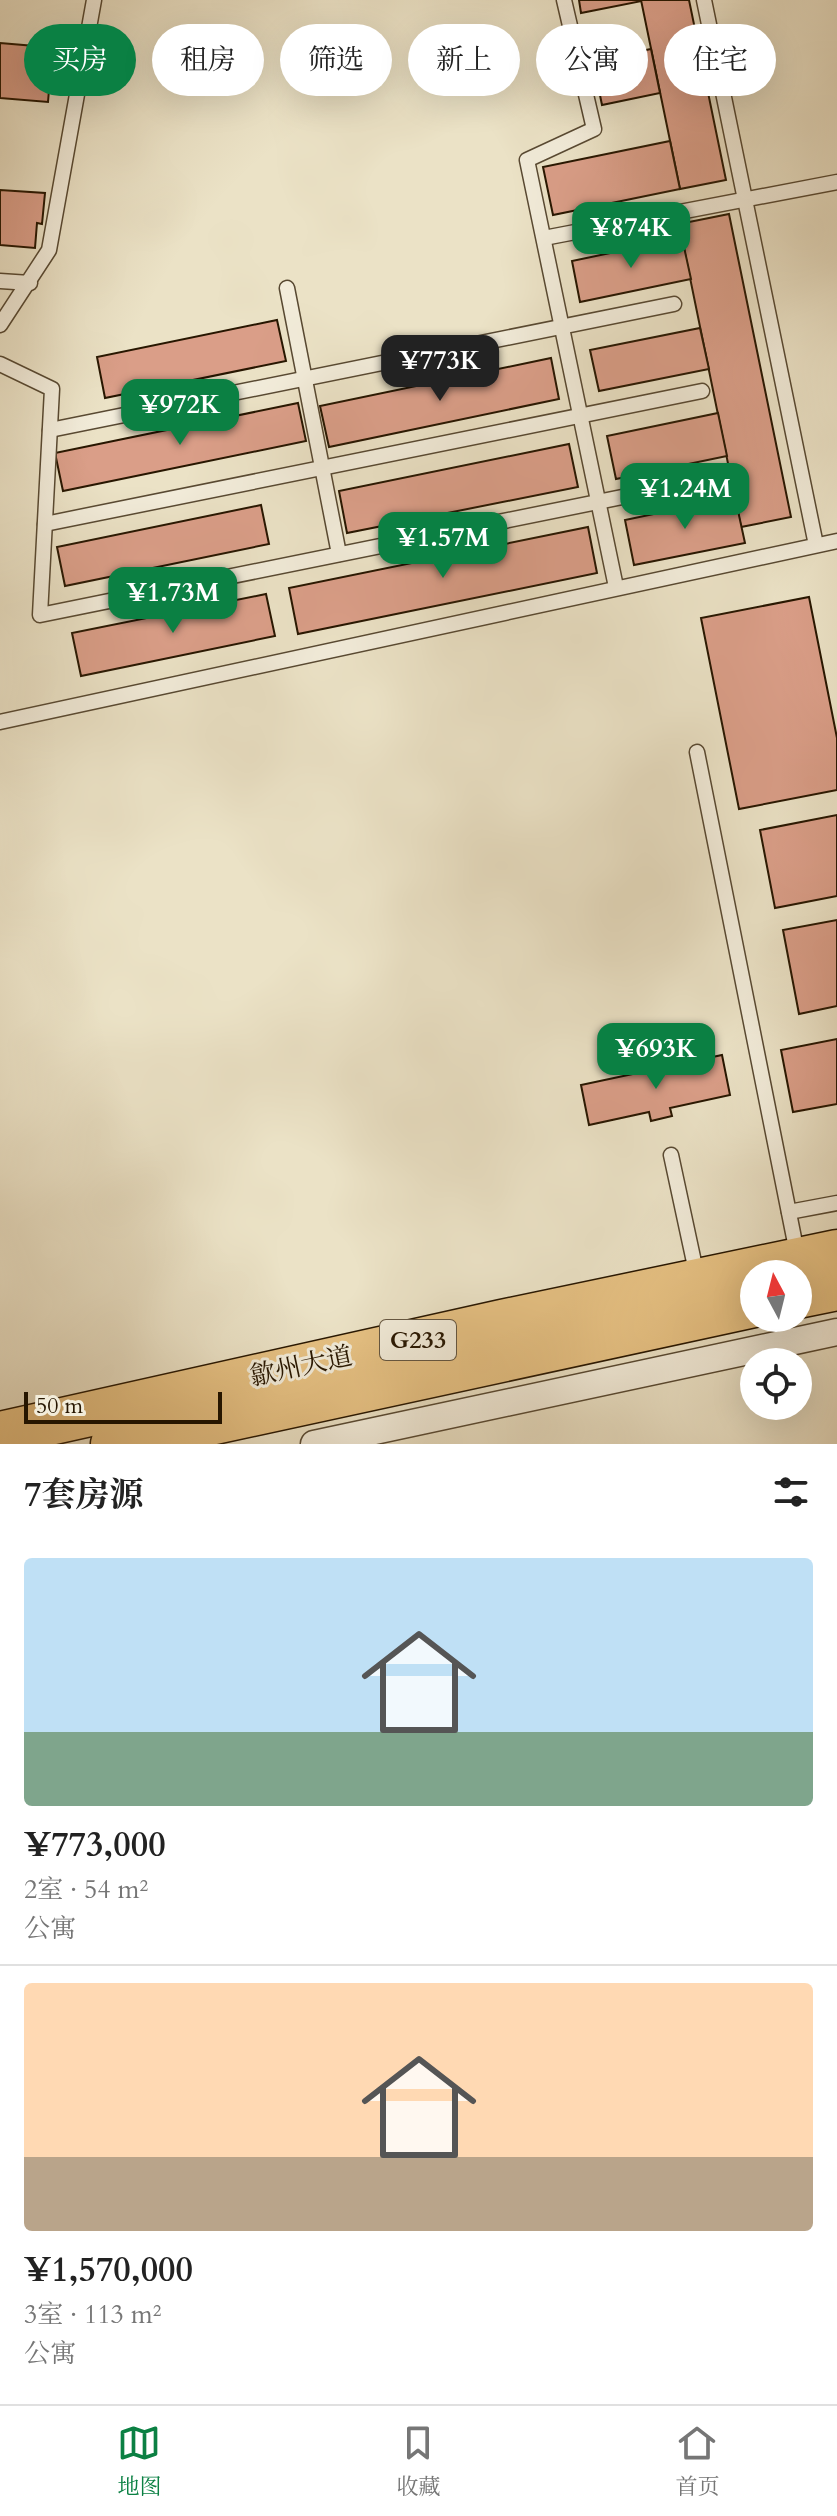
<!DOCTYPE html>
<html lang="zh">
<meta charset="utf-8">
<style>
body{margin:0;font-family:Cardo,"Noto Serif SC",serif;background:#f2f2f2;color:#222;height:100vh;display:flex;flex-direction:column;font-size:30px;white-space:nowrap}
*{box-sizing:border-box;margin:0}
p{font-size:26px;color:#767676}
.icon{flex:none;width:44px;height:44px;fill:none;stroke:currentColor;stroke-width:2;stroke-linecap:round;stroke-linejoin:round}
.map{position:relative;height:1444px;overflow:hidden}
.panel{display:flex;flex-direction:column;background:#fff;flex:1}
.panel>*{flex:none}
.top-card{position:absolute;left:24px;top:24px;width:790px;height:72px;display:flex;gap:16px}
.needle{width:52px;rotate:353deg}
.tools{position:absolute;left:740px;top:1260px;display:grid;gap:16px}
.tools a{display:grid;place-items:center;width:72px;height:72px;border-radius:50%;background:#fff;box-shadow:0 8px 32px #0002;font-size:40px}
.scale{position:absolute;left:24px;bottom:20px;width:198px;box-sizing:border-box;padding-left:8px;border:4px solid #271600;border-top:0;font-size:22px;line-height:28px;white-space:nowrap;color:#271600;-webkit-text-stroke:6px #f2ecda;paint-order:stroke}
.price{position:absolute;translate:-50% -68px;padding:0 18px;border-radius:16px;background:#0b8043;color:#fff;font-size:26px;line-height:52px;filter:drop-shadow(0 2px 4px #0008)}
.price::after{content:'';position:absolute;left:50%;top:48px;width:24px;height:18px;margin-left:-12px;background:inherit;clip-path:polygon(0 0,100% 0,50% 100%)}
.price.on{background:#222;color:#fff}
ul{padding:0;list-style:none}
li{display:grid;align-content:center;gap:16px;height:424px;padding:0 24px}
li+li{border-top:2px solid #e0e0e0}
li span{display:grid;place-items:center;height:248px;border-radius:8px;color:#555}
li>.icon{margin-inline-start:auto}
span .icon{width:144px;height:144px;fill:#fffc;stroke-width:1}
li b{font-size:34px}
h2{display:flex;justify-content:space-between;align-items:center;height:96px;padding:0 24px;font-size:34px}
.chip{padding:0 28px;border-radius:36px;background:#fff;box-shadow:0 8px 32px #0002;font-size:28px;line-height:72px}
.chip.on{background:#0b8043;color:#fff}
.menu{display:flex;justify-content:space-around;align-items:center;height:112px;border-top:2px solid #e0e0e0;background:#fff;font-size:22px;color:#767676}
.menu a{display:grid;justify-items:center;gap:4px}
.menu .on{color:#0b8043}
.map>svg:first-child{display:block}
.building{fill:#da9e88;stroke:#271600;stroke-width:2}
.lines{fill:none;stroke-linecap:round;stroke-linejoin:round}
.lane-casing{stroke:#584932;stroke-width:17}
.street-casing{stroke:#584932;stroke-width:29}
.highway-casing{stroke:#271600;stroke-width:47}
.lane{stroke:#f2ecda;stroke-width:14}
.street{stroke:#f2ecda;stroke-width:26}
.highway{stroke:#e6c183;stroke-width:44}
.labels{text-anchor:middle;dominant-baseline:central;stroke-width:6;stroke-linejoin:round;paint-order:stroke}
.shield{fill:#f2ecda;stroke:#645641;stroke-width:2}
.shield-label{font-size:24px;font-weight:bold;fill:#271600}
.street-label{font-size:26px;fill:#271600;stroke:#f2ecda}
</style>
<div class="map">
<svg width="837" height="1444" viewBox="0 0 837 1444">
<rect width="100%" height="100%" fill="#ebe2c6"/>
<filter id="stains"><feTurbulence type="fractalNoise" baseFrequency=".0025" numOctaves="4"/><feColorMatrix values="0 0 0 0 .2 0 0 0 0 .09 0 0 0 0 .02 0 0 0 .5 -.17"/></filter>
<radialGradient id="worn" r=".72"><stop offset=".6" stop-color="#630" stop-opacity="0"/><stop offset="1" stop-color="#630" stop-opacity=".3"/></radialGradient>
<g class="building">
<path d="M579 0H641L642 1 581 13Z"/>
<path d="M641 0H689L726 180 680 189Z"/>
<path d="M0 43 58 48 55 78H50L48 102 0 98Z"/>
<path d="M651 49 660 93 602 105 593 61Z"/>
<path d="M670 141 680 189 553 215 543 167Z"/>
<path d="M0 190 45 193 42 224 37 223 35 248 0 245Z"/>
<path d="M729 214 791 517 741 527 679 224Z"/>
<path d="M682 238 691 279 580 302 572 261Z"/>
<path d="M277 320 286 361 105 398 97 357Z"/>
<path d="M700 328 709 369 599 391 590 350Z"/>
<path d="M551 358 559 399 329 447 320 406Z"/>
<path d="M298 403 306 441 63 491 55 453Z"/>
<path d="M718 413 727 456 616 479 607 436Z"/>
<path d="M569 444 578 487 347 533 339 491Z"/>
<path d="M735 497 745 543 634 565 625 520Z"/>
<path d="M261 505 269 544 65 586 57 547Z"/>
<path d="M588 527 597 573 298 634 289 588Z"/>
<path d="M266 594 275 636 81 676 72 633Z"/>
<path d="M809 597 837 738V790L739 809 701 618Z"/>
<path d="M837 815V896L775 908 760 830Z"/>
<path d="M837 920V1006L799 1014 783 930Z"/>
<path d="M837 1039V1104L793 1112 781 1050Z"/>
<path d="M722 1055 730 1095 670 1108 672 1116 651 1121 649 1112 589 1125 581 1085Z"/>
</g>
<g class="lines">
<defs>
<g id="lane">
<path d="M564 0 594 129 527 160 616 587"/>
<path d="M704 0 816 545"/>
<path d="M544 238 837 182"/>
<path d="M0 281 30 283"/>
<path d="M287 288 339 554"/>
<path d="M0 325 49 250 94 0"/>
<path d="M0 364 52 389 40 615 711 479"/>
<path d="M50 430 674 304"/>
<path d="M45 524 702 391"/>
<path d="M0 722 837 541"/>
<path d="M697 752 798 1258"/>
<path d="M671 1155 697 1276"/>
<path d="M789 1212 837 1203"/>
</g>
<path id="street" d="M314 1444 837 1332"/>
<g id="highway">
<path d="M798 1296 837 1288"/>
<path d="M0 1434 502 1322 837 1252"/>
<path d="M113 1444 754 1305"/>
</g>
</defs>
<use href="#lane" class="lane-casing"/>
<use href="#street" class="street-casing"/>
<use href="#highway" class="highway-casing"/>
<use href="#lane" class="lane"/>
<use href="#street" class="street"/>
<use href="#highway" class="highway"/>
</g>
<g class="labels">
<rect class="shield" x="380" y="1320" width="76" height="40" rx="6"/>
<g class="shield-label">
<text x="418" y="1340">G233</text>
</g>
<g class="street-label">
<text transform="translate(301 1366) rotate(-12)">歙州大道</text>
</g>
</g>
<rect width="100%" height="100%" filter="url(#stains)"/>
<rect width="100%" height="100%" fill="url(#worn)"/>
</svg>
<div class="tools">
<a><svg class="needle" viewBox="-14 -14 28 28"><path d="M0-13l5 13h-10z" fill="#e53935"/><path d="M0 13l5-13h-10z" fill="#767676"/></svg></a>
<a><svg class="icon" aria-label="locate" viewBox="0 0 24 24"><circle cx="12" cy="12" r="6"/><path d="M12 2v4M12 18v4M2 12h4M18 12h4"/></svg></a>
</div>
<div class="scale">50 m</div>
<b class="price" style="left:631px;top:270px">¥874K</b>
<b class="price on" style="left:440px;top:403px">¥773K</b>
<b class="price" style="left:180px;top:447px">¥972K</b>
<b class="price" style="left:685px;top:531px">¥1.24M</b>
<b class="price" style="left:443px;top:580px">¥1.57M</b>
<b class="price" style="left:173px;top:635px">¥1.73M</b>
<b class="price" style="left:656px;top:1091px">¥693K</b>
<div class="top-card">
<a class="chip on">买房</a>
<a class="chip">租房</a>
<a class="chip">筛选</a>
<a class="chip">新上</a>
<a class="chip">公寓</a>
<a class="chip">住宅</a>
</div>
</div>
<section class="panel">
<h2>7套房源<svg class="icon" aria-label="filters" viewBox="0 0 24 24"><path d="M4 7h16M4 17h16"/><circle cx="9" cy="7" r="2"/><circle cx="15" cy="17" r="2"/></svg></h2>
<ul>
<li><span style="background:linear-gradient(#bfe0f5 70%,#7fa58c 0)"><svg class="icon" aria-label="home" viewBox="0 0 24 24"><path d="M3 11l9-7 9 7M6 9v11h12V9"/></svg></span><div><b>¥773,000</b><p>2室 · 54 m²</p><p>公寓</p></div></li>
<li><span style="background:linear-gradient(#ffd9b3 70%,#b9a48a 0)"><svg class="icon" aria-label="home" viewBox="0 0 24 24"><path d="M3 11l9-7 9 7M6 9v11h12V9"/></svg></span><div><b>¥1,570,000</b><p>3室 · 113 m²</p><p>公寓</p></div></li>
</ul>
</section>
<nav class="menu">
<a class="on"><svg class="icon" aria-label="map" viewBox="0 0 24 24"><path d="M3 6l6-2 6 2 6-2v14l-6 2-6-2-6 2zM9 4v14M15 6v14"/></svg>地图</a>
<a><svg class="icon" aria-label="saved" viewBox="0 0 24 24"><path d="M7 4h10v16l-5-4-5 4z"/></svg>收藏</a>
<a><svg class="icon" aria-label="home" viewBox="0 0 24 24"><path d="M3 11l9-7 9 7M6 9v11h12V9"/></svg>首页</a>
</nav>
